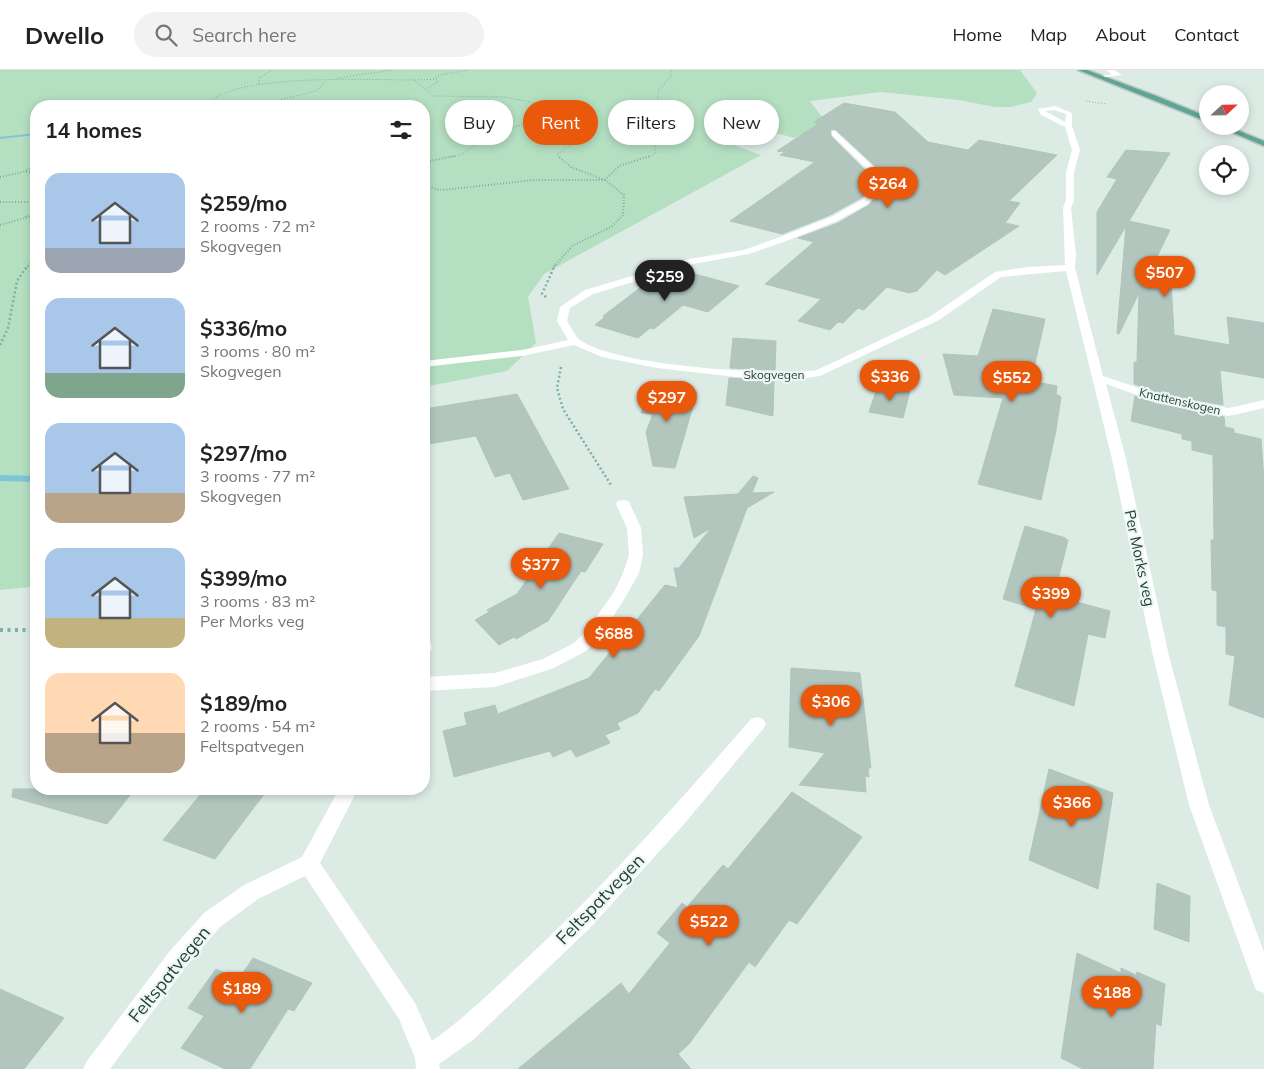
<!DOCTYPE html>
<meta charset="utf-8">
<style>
body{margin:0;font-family:Mulish,sans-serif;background:#f2f2f2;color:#222;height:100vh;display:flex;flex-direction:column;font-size:19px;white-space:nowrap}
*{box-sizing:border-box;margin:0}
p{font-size:16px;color:#767676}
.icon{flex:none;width:28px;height:28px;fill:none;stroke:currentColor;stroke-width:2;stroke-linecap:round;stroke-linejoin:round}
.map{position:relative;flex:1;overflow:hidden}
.drawer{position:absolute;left:30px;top:30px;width:400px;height:695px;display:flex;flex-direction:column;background:#fff;border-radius:20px;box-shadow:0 2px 8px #0003}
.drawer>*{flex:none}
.top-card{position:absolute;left:445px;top:30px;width:475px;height:45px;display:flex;gap:10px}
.needle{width:32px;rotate:68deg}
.tools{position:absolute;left:1199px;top:15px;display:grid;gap:10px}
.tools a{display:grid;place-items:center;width:50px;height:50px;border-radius:50%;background:#fff;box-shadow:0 2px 8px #0003;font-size:25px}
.price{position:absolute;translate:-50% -42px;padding:0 11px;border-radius:18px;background:#ea580c;color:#fff;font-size:16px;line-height:32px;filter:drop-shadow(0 1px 2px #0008)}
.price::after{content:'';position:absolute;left:50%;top:30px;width:15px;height:11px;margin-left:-8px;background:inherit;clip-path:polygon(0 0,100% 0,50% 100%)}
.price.on{background:#222;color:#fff}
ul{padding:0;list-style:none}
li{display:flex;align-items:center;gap:15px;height:125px;padding:0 15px}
li span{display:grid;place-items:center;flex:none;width:140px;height:100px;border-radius:15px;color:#555}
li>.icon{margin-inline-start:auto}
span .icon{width:60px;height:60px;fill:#fffc;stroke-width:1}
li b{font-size:21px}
h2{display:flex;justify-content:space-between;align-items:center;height:60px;padding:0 15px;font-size:21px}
.pill{padding:0 18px;border-radius:22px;background:#fff;box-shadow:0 2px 8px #0003;font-size:18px;line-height:45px}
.pill.on{background:#ea580c;color:#fff}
header{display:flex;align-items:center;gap:30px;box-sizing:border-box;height:70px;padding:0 25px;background:#fff;border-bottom:1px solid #e0e0e0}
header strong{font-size:24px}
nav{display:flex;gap:28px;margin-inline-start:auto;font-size:18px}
.search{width:350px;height:45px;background:#f2f2f2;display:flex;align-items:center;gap:12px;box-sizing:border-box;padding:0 18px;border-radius:28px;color:#767676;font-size:19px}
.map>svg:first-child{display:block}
.green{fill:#b4dfc1}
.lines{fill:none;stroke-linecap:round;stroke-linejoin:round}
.stream{fill:#7fc5d6;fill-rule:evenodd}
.building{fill:#b2c6be;stroke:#afc5bd}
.major-casing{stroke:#c0c8c6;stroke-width:3}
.path-far3{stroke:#7bb2a3;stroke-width:1;stroke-dasharray:1 2;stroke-linecap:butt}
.path-far2{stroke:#7bb2a3;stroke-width:2;stroke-dasharray:1 2;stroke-linecap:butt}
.path-far1{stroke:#7bb2a3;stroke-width:2.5;stroke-dasharray:2 2.5;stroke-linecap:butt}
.path{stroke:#7bb2a3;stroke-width:4;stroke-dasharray:3 4.5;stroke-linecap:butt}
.minor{fill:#fff;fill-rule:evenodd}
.major{fill:#5da595;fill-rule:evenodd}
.labels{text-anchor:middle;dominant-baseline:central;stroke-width:4.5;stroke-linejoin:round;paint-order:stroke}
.far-street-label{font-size:12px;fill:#1e3c35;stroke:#eef7f3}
.street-label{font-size:15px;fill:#1e3c35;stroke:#eef7f3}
.near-street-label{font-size:18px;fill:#1e3c35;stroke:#eef7f3}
</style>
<header>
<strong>Dwello</strong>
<div class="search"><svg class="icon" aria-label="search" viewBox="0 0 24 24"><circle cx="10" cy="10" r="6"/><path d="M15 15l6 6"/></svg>Search here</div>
<nav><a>Home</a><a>Map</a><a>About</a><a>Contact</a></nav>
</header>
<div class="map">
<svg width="1264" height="999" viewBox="0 0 1264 999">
<rect width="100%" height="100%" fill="#ddebe5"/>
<path class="green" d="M0 0H1020L1037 23 1031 32 1010 37H995L959 30 881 22 810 31 825 51 816 59 794 68 746 55 714 68 761 85 544 204 528 227 536 273 507 301 424 317V36H36V508L31 517 0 520Z"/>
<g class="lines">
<g class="stream">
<path d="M36 63V65L0 69V67Z"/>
<path d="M0 405 36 406V412L0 411Z"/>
</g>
</g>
<g class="building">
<path d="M844 33 895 42 928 72 968 80 979 70 1057 85 1009 131 1020 133 1005 153 1019 156 945 205 937 200 917 221 909 223 887 217 864 240 858 238 843 253 838 252 830 260 798 251 821 229 765 214 814 172 798 168 838 153 869 135 887 115 877 98 836 60 832 59 830 61 831 66 868 103 875 115 861 128 830 145 782 164 730 151 815 92 780 85 785 82 777 81 818 54 814 52Z"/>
<path d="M1126 80 1170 83 1129 151 1170 160 1155 191 1170 193 1174 265 1230 275 1227 247 1264 253V308L1220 300 1223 335 1163 324 1134 314V292H1137L1139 223 1119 264 1117 263 1126 156 1097 205V142L1117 109 1107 107Z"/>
<path d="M680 200 739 216 708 242 683 235 654 259 650 258 638 268 595 255 605 247 603 246 653 208Z"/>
<path d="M993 239 1045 249 1031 311 1057 316 1056 324 1061 327 1056 360 1041 430 978 414 1003 328 954 325 943 284 978 286Z"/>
<path d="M733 268 776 271 775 300 730 298Z"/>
<path d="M729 308 774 310 773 346 726 335Z"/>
<path d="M878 315 910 321 903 348 869 342Z"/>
<path d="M650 317 697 322 675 398 653 396 646 362 653 344 641 343Z"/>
<path d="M517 324 569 419 523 430 510 403 495 407 476 366 428 374 424 359V339Z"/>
<path d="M1135 326 1157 334 1224 347 1225 357 1234 359V363L1261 369 1264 409V648L1229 635 1235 586 1226 584V557L1217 555V521L1212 520 1211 470H1214L1213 385 1192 380V371L1182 369V364L1131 351Z"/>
<path d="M753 406 758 408 752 423 774 422 747 438 699 566 659 621 655 619 638 643 617 653 620 659 605 665 610 673 576 687 571 679 553 687 550 681 454 707 443 661 467 655 464 643 495 635 498 644 589 608 665 515 678 518 674 498H679L711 458 694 468 684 427 738 424Z"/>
<path d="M1025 456 1066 468 1065 469 1068 470 1054 526 1110 541 1105 568 1088 564 1074 636 1015 616 1036 539 1003 529Z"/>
<path d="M559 463 603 474 585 502 581 501 548 551 516 569 514 567 499 575 475 550 489 542 487 540 517 524Z"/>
<path d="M791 598 860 603 871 698H868L869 707 865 706 866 722 799 715 825 683 789 677Z"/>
<path d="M1049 699 1113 723 1098 819 1029 790Z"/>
<path d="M13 719H135L107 754 12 727Z"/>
<path d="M205 719H268L215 789 163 770Z"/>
<path d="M792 722 862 767 797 854 789 850 755 897 749 892 689 974 678 984 691 999H518L621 913 629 924 670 873 657 863 682 833 687 837 723 795 728 799Z"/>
<path d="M1157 813 1190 826 1189 872 1154 859Z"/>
<path d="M1077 883 1121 903V898L1136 905 1137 902 1165 914 1161 956 1156 953 1153 999H1083L1061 988Z"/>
<path d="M253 888 312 913 294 941 288 939 250 999H225L181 978 204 946 188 938 216 899 239 909Z"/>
<path d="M0 919 64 948 24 999H0Z"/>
</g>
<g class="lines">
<defs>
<g id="major">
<path d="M1078 0H1087L1159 27 1208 47V52Z"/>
<path d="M1217 56H1227L1264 71V76Z"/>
</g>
</defs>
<use href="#major" class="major-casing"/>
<g class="path-far3">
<path d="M338 8 393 0"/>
<path d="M433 9 440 5 469 0"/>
<path d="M415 10 437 9 438 12 426 19"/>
<path d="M258 14 260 7 272 0"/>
<path d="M1086 31 1107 34"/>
<path d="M209 36V33C235 3 374 10 415 10L433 26 504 27 531 32 541 37 550 48 576 71 557 85 560 87"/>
<path d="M255 36 316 21 327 10"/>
<path d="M449 87 461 85 489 64 549 47"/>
<path d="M648 87 656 83 653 66 657 49 658 21 671 6V0"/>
</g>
<g class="path-far2">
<path d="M424 92 455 86"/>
<path d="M26 102 36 101"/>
<path d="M0 107 23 102 36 95"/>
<path d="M424 113 434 119 443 120 534 110H605L619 96 650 86"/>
<path d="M0 132H36"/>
<path d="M25 147 36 142"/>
<path d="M0 155 36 145"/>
<path d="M28 197 36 185"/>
<path d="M554 197 572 176 611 157 623 145 624 125 605 110 571 97 558 86"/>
</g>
<g class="path-far1">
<path d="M546 227 542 224 555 195"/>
<path d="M0 275 8 258 17 211 28 195"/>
<path d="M561 297 557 318 563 339 611 415"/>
</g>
<path class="path" d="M0 560H36"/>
<g class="minor">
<path d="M1106 0H1114L1122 5 1100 8V6L1112 4Z"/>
<path d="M1055 36 1072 43V56L1080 80 1074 103V130L1071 138 1076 185 1075 198 1103 306 1163 326 1229 338 1264 330V338L1229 346 1157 332 1106 314 1126 389 1169 586 1209 735 1264 882V923L1256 920 1253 912 1189 735 1153 586 1112 389 1066 201 1001 207 939 250 820 306 798 309 736 307 657 298 602 287 574 275 522 286 424 297V291L522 280 568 270 557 251 560 237 585 220 689 189 744 180 780 167 831 147 862 130 877 115 870 102 832 65V61H835L876 99 885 115 868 134 837 151 786 171 749 184 693 194 593 224 570 238 567 251C571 257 575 266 580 270 615 296 772 306 817 300L931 246 995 202 1028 197 1065 195 1063 138 1066 130V103L1072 80 1065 57 1041 45 1038 39ZM1054 40 1066 44 1065 52 1045 41Z"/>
<path d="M623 430 628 431 630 434 641 458 643 485 639 503 625 528 599 568 586 581 554 598 495 617 424 621V607L495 603 543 589 574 573 587 560 614 522 623 503 629 485 627 458 616 434 618 431Z"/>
<path d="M424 569 430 571 432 578 430 582 424 584Z"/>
<path d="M757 647 763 649 766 654 763 659 685 753 590 858 473 970 439 994 440 999H416L415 988 399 949 305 806 258 829 220 857 185 898 110 999H83L87 991 169 882 204 843 244 815 302 787 339 719H358L320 793 415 933 432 971C466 947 495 918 526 889 606 814 679 732 751 649Z"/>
</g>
<use href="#major" class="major"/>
</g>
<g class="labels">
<g class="far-street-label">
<text x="774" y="304">Skogvegen</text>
<text transform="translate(1180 331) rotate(13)">Knattenskogen</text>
</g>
<g class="street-label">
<text transform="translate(1140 488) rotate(78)">Per Morks veg</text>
</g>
<g class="near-street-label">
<text transform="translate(600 829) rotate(-46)">Feltspatvegen</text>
<text transform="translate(169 904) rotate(-51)">Feltspatvegen</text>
</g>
</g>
</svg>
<div class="tools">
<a><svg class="needle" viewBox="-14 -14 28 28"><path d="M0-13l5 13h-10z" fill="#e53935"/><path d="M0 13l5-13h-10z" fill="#767676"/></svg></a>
<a><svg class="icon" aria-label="locate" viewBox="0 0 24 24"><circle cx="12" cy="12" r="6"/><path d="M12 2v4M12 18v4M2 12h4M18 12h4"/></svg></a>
</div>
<b class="price" style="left:888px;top:139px">$264</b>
<b class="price" style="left:1165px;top:228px">$507</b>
<b class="price on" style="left:665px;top:232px">$259</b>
<b class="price" style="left:890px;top:332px">$336</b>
<b class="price" style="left:1012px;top:333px">$552</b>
<b class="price" style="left:667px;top:353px">$297</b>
<b class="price" style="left:541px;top:520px">$377</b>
<b class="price" style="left:1051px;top:549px">$399</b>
<b class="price" style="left:614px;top:589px">$688</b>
<b class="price" style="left:831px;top:657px">$306</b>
<b class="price" style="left:1072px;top:758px">$366</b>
<b class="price" style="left:709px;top:877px">$522</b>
<b class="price" style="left:242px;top:944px">$189</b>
<b class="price" style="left:1112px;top:948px">$188</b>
<div class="top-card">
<a class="pill">Buy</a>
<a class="pill on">Rent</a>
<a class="pill">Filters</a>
<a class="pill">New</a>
</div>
<section class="drawer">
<h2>14 homes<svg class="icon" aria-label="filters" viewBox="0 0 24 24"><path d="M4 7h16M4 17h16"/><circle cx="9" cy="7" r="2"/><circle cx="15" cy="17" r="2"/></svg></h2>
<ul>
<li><span style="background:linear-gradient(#a9c7e8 75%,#9aa5b1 0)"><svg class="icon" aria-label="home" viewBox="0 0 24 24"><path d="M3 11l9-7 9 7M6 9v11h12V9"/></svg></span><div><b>$259/mo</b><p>2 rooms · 72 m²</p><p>Skogvegen</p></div></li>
<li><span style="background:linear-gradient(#a9c7e8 75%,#7fa58c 0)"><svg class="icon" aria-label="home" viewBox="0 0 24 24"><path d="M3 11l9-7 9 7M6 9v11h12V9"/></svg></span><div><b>$336/mo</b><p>3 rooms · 80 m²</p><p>Skogvegen</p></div></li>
<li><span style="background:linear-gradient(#a9c7e8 70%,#b9a48a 0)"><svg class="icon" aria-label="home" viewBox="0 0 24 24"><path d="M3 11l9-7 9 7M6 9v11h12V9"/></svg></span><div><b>$297/mo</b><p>3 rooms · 77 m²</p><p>Skogvegen</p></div></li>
<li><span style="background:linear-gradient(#a9c7e8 70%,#c2b280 0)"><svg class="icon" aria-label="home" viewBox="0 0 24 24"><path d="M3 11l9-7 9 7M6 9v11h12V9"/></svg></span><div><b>$399/mo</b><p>3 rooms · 83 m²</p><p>Per Morks veg</p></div></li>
<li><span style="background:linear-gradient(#ffd9b3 60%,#b9a48a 0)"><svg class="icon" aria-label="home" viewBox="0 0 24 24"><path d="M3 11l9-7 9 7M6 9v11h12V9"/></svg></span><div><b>$189/mo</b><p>2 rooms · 54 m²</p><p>Feltspatvegen</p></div></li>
</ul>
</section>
</div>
